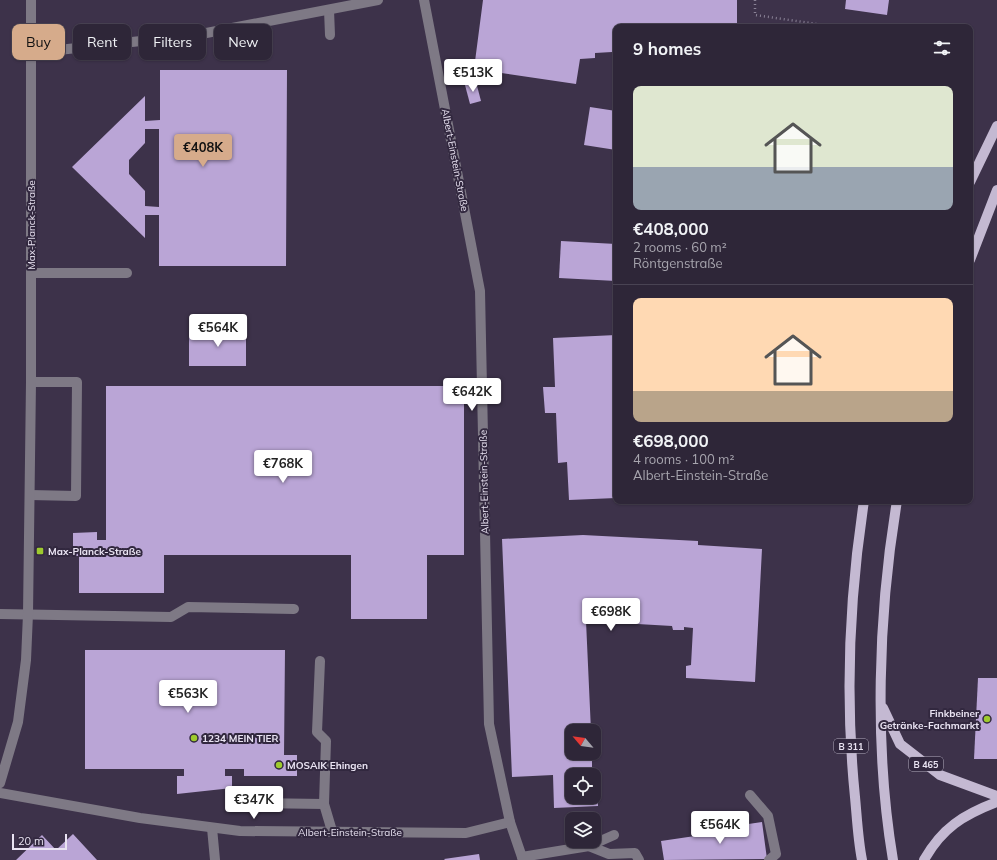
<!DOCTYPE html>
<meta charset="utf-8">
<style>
body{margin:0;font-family:Mulish,sans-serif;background:#3a3243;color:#f1f3f6;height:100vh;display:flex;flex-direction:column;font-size:15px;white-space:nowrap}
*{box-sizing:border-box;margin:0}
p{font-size:13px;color:#a7a5ae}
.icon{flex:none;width:22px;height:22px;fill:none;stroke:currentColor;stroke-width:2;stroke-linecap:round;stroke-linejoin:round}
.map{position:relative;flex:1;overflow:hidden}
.sheet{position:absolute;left:613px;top:24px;width:360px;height:480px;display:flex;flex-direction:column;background:#2e2638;border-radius:8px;box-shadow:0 1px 3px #0004,0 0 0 1px #494353}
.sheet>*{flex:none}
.banner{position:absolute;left:12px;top:24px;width:380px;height:36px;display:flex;gap:8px}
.needle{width:26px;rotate:299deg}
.fabs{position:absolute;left:565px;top:724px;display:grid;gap:8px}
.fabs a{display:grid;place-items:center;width:36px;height:36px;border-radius:8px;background:#2e2638;box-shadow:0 1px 3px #0004,0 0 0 1px #494353;font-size:20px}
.scale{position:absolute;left:12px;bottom:10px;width:55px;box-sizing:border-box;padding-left:4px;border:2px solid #e9e3f2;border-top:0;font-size:11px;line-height:14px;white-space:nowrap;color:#e9e3f2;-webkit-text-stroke:3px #32283f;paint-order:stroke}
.price{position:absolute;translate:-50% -34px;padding:0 9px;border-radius:4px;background:#fff;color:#222;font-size:13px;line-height:26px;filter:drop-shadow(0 1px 2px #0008)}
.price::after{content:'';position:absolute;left:50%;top:24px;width:12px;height:9px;margin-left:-6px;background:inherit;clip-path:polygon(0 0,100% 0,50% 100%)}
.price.current{background:#d6ab8b;color:#111}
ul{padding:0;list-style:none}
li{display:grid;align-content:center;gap:8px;height:212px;padding:0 20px}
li+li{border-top:1px solid #494353}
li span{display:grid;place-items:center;height:124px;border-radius:8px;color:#555}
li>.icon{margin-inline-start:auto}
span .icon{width:72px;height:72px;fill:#fffc;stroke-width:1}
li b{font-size:17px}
h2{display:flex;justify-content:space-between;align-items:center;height:48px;padding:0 20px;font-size:17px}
.chip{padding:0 14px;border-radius:8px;background:#2e2638;box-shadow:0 1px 3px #0004,0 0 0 1px #494353;font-size:14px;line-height:36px}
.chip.current{background:#d6ab8b;color:#111}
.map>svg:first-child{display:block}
.building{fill:#baa5d6;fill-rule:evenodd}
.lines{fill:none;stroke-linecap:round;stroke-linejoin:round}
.path{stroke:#8a8296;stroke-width:2.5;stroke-dasharray:1 3;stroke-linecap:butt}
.minor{stroke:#7e7985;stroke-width:10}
.major{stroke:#c4b9d2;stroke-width:10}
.poi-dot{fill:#9eca2e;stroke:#32283f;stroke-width:1.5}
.labels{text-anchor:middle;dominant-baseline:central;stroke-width:4;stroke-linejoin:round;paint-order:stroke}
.shield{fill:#32283f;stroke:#b2abbc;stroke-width:1}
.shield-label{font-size:9px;font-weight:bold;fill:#e9e3f2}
.street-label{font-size:10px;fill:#e9e3f2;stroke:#32283f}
.poi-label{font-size:10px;font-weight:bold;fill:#e9e3f2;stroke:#32283f;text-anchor:start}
</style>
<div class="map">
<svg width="997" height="860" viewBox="0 0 997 860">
<rect width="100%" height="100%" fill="#3d324a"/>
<g class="building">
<path d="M483 0H737V27H616V48L612 49V52L595 53V58L580 59 576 84 474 69Z"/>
<path d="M846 0H889L887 15 845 9Z"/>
<path d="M160 70H287L286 266H159V215H145V238L72 167 145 96V121L160 120ZM145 129H159V207L145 206V191L129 174V160L145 143Z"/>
<path d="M476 82 481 101 470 104 465 85Z"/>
<path d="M590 107 616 111V150L584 145Z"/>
<path d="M561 241 616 244V281L559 278Z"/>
<rect x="189" y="330" width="57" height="36"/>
<path d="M616 335V419H612V426H616V498L569 500 567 462 558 463 556 413H545L543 387H555L553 338Z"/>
<path d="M106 386H464V555H427V619H351V555H164V593H79V556H73V533L97 532V540H106Z"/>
<path d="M583 535 698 541V545L762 549 755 682 686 678V666L691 665 693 628 684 627V630H673L672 626 586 621 591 731H572V753H592V773H597L598 806 554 808 553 775 512 777 502 539ZM572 775H594V797H572Z"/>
<path d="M85 650H285L284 755H297V776H244V769H225V776H232V788L177 794V776H184V769H85Z"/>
<path d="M978 678H997V759H974Z"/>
<path d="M762 822 767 859 664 860 661 841 729 831 728 827Z"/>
<path d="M73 834 97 860H16L42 835 56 850Z"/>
<path d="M479 854 480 860H445L444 859Z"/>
</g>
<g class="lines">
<g class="path">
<path d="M755 0V15L838 27"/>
<path d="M970 46H971"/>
<path d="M709 822 724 820 726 831"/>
</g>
<g class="minor">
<path d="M424 0 480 291 489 724 510 822 523 860"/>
<path d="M329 10 330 35"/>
<path d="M31 53 196 35 378 0"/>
<path d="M31 273H127"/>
<path d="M30 495 76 496 77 382H31"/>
<path d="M0 614 171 617 188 607 294 609"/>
<path d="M320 661 317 732 326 741 324 804 332 831"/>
<path d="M0 783 18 722 26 660 28 614 31 382V0"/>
<path d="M0 793 140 818 240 831 466 833 510 822"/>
<path d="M750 795 768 816 776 854 769 860"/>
<path d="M252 803 324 804"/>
<path d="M212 828 215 860"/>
<path d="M589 846 609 854 635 853 639 860"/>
<path d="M522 857 589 846 614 835"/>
</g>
<g class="major">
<path d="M970 182 997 126"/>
<path d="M970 260 997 190"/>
<path d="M883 708 900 744 940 775 997 796"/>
<path d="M862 860C858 840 857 818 855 797 845 698 849 599 864 501"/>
<path d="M893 860C874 747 878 614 897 501"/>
<path d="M924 860C942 828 963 815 997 802"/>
</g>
</g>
<g class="poi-dot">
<rect x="36" y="547" width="8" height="8" rx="2"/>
<circle cx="987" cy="719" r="4"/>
<circle cx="194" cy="738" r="4"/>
<circle cx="279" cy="765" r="4"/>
</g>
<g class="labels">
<g class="shield">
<rect x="834" y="739" width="34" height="14" rx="3"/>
<rect x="909" y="757" width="34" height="14" rx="3"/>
</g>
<g class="shield-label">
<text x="851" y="746">B 311</text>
<text x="926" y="764">B 465</text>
</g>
<g class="street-label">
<text transform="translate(455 160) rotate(79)">Albert-Einstein-Straße</text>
<text transform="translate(31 225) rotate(-90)">Max-Planck-Straße</text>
<text transform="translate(484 482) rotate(-91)">Albert-Einstein-Straße</text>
<text x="350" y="832">Albert-Einstein-Straße</text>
</g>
<g class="poi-label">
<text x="48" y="551">Max-Planck-Straße</text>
<text x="979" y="713" text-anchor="end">Finkbeiner<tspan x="979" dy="12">Getränke-Fachmarkt</tspan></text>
<text x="202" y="738">1234 MEIN TIER</text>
<text x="287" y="765">MOSAIK Ehingen</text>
</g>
</g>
</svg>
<div class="fabs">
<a><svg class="needle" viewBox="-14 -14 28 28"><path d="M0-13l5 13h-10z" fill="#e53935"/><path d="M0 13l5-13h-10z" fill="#a7a5ae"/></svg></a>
<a><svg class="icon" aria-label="locate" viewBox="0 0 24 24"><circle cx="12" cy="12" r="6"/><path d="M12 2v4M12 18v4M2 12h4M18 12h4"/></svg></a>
<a><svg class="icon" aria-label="layers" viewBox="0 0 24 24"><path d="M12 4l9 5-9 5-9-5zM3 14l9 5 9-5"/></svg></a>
</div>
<div class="scale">20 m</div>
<b class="price" style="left:473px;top:93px">€513K</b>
<b class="price current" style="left:203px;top:168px">€408K</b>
<b class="price" style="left:218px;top:348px">€564K</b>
<b class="price" style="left:472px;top:412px">€642K</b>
<b class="price" style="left:283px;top:484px">€768K</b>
<b class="price" style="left:611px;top:632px">€698K</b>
<b class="price" style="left:188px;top:714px">€563K</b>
<b class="price" style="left:254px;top:820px">€347K</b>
<b class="price" style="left:720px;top:845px">€564K</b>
<div class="banner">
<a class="chip current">Buy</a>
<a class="chip">Rent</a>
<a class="chip">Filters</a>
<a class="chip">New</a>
</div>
<section class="sheet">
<h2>9 homes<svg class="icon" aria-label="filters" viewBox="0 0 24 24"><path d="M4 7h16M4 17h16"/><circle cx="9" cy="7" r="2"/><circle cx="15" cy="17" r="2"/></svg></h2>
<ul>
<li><span style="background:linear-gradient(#dfe7d0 65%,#9aa5b1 0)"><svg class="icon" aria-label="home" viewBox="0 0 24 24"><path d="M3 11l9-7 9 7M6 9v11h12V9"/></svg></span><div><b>€408,000</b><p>2 rooms · 60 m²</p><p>Röntgenstraße</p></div></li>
<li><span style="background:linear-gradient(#ffd9b3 75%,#b9a48a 0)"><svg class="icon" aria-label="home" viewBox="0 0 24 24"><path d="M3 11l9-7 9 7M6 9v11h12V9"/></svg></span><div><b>€698,000</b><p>4 rooms · 100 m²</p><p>Albert-Einstein-Straße</p></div></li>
</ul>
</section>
</div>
